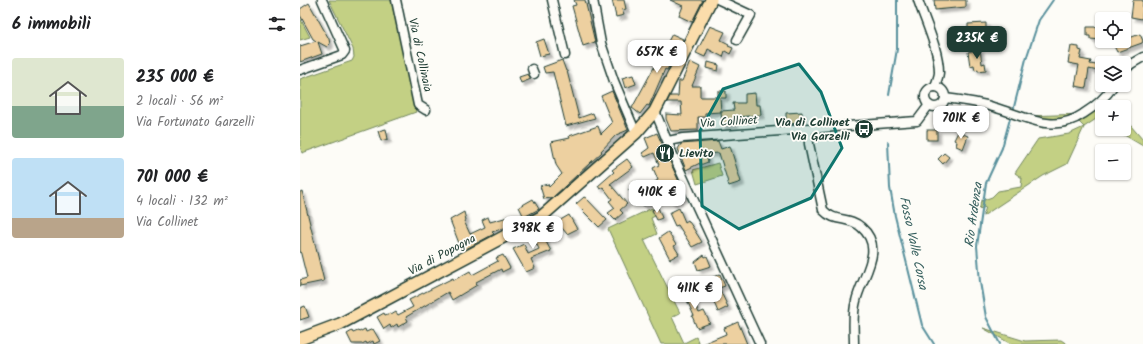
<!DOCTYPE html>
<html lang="it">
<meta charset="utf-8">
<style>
body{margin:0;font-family:Kalam,sans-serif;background:#f2f2f2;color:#202124;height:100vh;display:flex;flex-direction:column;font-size:15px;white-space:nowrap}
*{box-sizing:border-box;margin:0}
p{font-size:13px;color:#757577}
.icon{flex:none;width:22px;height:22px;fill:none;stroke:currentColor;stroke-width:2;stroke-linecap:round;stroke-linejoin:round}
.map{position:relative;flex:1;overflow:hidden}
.side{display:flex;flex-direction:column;background:#fff;width:300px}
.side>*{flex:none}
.tools{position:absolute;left:795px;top:12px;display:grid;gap:8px}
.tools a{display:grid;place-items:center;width:36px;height:36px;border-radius:4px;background:#fff;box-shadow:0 1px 3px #0004;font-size:20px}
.price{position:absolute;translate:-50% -34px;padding:0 9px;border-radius:8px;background:#fff;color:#222;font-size:13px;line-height:26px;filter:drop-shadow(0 1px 2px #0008)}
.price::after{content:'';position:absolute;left:50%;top:24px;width:12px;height:9px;margin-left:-6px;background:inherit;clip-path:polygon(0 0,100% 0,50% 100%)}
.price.selected{background:#1f3d34;color:#fff}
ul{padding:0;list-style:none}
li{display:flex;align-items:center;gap:12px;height:100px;padding:0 12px}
li span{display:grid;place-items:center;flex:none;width:112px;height:80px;border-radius:4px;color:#555}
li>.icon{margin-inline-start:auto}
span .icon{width:48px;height:48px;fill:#fffc;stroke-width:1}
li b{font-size:17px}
h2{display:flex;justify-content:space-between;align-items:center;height:48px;padding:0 12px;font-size:17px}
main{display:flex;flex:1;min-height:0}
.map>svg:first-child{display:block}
.green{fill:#c3d084;stroke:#71865c}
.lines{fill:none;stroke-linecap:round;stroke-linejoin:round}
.stream{stroke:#59909c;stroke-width:2}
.building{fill:#edd0a0;stroke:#1f3d34;filter:url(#shadow)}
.minor-casing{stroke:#1f3d34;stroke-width:11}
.major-casing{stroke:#1f3d34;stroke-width:14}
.minor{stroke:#fdfcf7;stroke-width:8}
.major{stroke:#fbddab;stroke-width:11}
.marked{fill:#0f766e;fill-opacity:0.2;stroke:#0f766e;stroke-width:3;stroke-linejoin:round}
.labels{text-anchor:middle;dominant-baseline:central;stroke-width:3.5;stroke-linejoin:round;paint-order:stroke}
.street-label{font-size:12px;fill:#1f3d34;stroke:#fdfcf7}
.poi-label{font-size:12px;font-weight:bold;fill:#1f3d34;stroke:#fdfcf7;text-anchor:end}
.water-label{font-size:13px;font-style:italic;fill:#37605f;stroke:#fdfcf7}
</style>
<main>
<section class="side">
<h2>6 immobili<svg class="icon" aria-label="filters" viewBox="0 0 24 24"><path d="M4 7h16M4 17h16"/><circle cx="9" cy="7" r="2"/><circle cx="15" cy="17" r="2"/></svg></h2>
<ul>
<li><span style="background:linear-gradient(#dfe7d0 60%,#7fa58c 0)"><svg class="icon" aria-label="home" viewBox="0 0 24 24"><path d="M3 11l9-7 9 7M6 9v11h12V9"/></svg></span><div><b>235 000 €</b><p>2 locali · 56 m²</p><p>Via Fortunato Garzelli</p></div></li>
<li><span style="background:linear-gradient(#bfe0f5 75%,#b9a48a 0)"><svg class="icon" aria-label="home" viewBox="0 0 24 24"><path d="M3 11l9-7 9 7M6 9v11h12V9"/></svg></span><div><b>701 000 €</b><p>4 locali · 132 m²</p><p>Via Collinet</p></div></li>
</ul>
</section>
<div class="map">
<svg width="843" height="344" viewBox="0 0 843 344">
<defs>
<filter id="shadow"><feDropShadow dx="3.5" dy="3.5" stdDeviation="1" flood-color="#0004"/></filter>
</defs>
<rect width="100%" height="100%" fill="#fdfcf7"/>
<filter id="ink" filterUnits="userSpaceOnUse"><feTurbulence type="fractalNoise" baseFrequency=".025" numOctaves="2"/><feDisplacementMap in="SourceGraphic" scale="8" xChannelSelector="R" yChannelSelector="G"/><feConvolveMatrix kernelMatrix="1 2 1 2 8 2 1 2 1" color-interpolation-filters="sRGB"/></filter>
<g filter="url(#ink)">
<g class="green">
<path d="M29 0H91L116 112 2 153 0 146V79L52 61 54 57 53 49Z"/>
<path d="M0 18 10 37 0 40Z"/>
<path d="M794 109H802V122L796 119 784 127 767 164 743 176 683 216 686 207 679 209 681 201 692 197 698 191 721 187 722 178 715 173 738 139 769 134 784 127 778 121 767 127 742 128 728 116 783 114Z"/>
<path d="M824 118 843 140V146L814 129H824Z"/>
<path d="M418 163 422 176 397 184 393 170Z"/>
<path d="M352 208 355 216 351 218 357 234 344 240 380 313 372 317 384 343 396 337 399 344H361L308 229Z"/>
<path d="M683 328 725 341 761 340 767 344H711Z"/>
</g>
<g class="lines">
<g class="stream">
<path d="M589 95 597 49V0"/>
<path d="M713 111 726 59 739 20 753 0"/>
<path d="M588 142 590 188 595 216 622 325 634 344"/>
<path d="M700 344 686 317 680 282 677 246 686 183 702 148 711 115"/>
</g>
</g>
<g class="building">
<path d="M274 0H285L295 42 283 46 272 6 276 5Z"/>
<path d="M312 0H324L326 9 322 10 324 15 316 17Z"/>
<path d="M370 0H403L392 22 379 16 383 6Z"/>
<path d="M634 0H666V7L635 10Z"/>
<path d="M833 0H843L842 19 831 17Z"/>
<path d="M9 3 29 39 30 44 27 47 18 42 22 54 0 62V46L16 41 13 39 0 15V9Z"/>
<path d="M686 23V36H669V39L650 40V28H668V24Z"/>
<path d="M410 26 425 32 421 40 429 44 428 46 433 48 430 54 425 51 423 57 408 49 405 57 396 53Z"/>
<path d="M802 26V40L790 39V36H787V27H795L797 29Z"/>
<path d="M372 34 383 39 367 70 365 69 349 106 347 105 340 114 332 108Z"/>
<path d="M840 34 843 41 842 43 817 52 813 44Z"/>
<path d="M244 39 249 54 240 56 236 42Z"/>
<path d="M771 46 779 47V50L782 51 780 59 791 61 790 64 802 66V72L789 69 786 88 775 86 779 65 768 63Z"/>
<path d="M680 49 682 64 685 63 686 70 678 71V69L675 70 674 65 670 66 668 52Z"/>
<path d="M262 60 266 71H267L279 118 293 113 295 118 266 126 253 72 245 73 243 67Z"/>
<path d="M390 62 400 67 392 86H400V97H418V91H426V98H420L421 112 405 113V117H398V130L371 131 366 119V114L382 115 381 102H367L370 96H378L379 81H382Z"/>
<path d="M408 62 419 65 418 71 407 68Z"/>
<path d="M228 74 231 79 221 83 219 77Z"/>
<path d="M333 75 336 84 325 88 322 78Z"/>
<path d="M312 91 328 130 316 135 301 151 302 152 252 198 244 199 240 186 248 184 249 187 262 174 256 165 251 142 270 138 269 136 298 126 301 134 312 123 301 96Z"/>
<path d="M455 93 456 105H460L461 115 437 117V118L435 119V124L422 126 421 111 434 110 433 103H445V94Z"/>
<path d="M502 112V123L486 124V113Z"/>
<path d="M86 129 88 139 81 141 78 131Z"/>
<rect x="627" y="130" width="10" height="10"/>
<path d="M658 132 668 136 663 149 656 146 657 142 654 140Z"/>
<path d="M357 133 386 197 372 203 366 189 359 193 353 183 358 180 353 168 359 165 354 153 345 157 342 153 349 148 345 138Z"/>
<path d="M418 141 421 149 430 146 441 182 429 186 419 153 406 154 408 162 400 165V163L386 170 378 149 381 144Z"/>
<path d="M644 153 649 157 643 164 638 159Z"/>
<path d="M327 159 333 167 310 184 327 204 320 210 323 213 315 220 308 213 315 208 309 201 312 199 303 187 300 189 298 186 314 172 312 170Z"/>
<path d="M337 181 352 198 344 206 328 190Z"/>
<path d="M2 191 24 281 0 286V280L7 278 0 250V192Z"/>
<path d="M284 197 286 198 307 220 299 227 276 204Z"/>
<path d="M233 199 239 209 224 217 219 207Z"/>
<path d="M358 207 362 218 357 220 352 210Z"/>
<path d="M379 208 385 222 388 220 402 242 392 247 378 225 375 226 369 213Z"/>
<path d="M164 212 166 220 164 221 170 234 185 227 182 220 188 217 190 222 208 217 210 226 192 232 194 234 162 251 150 220Z"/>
<path d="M269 215 277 229 267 234 257 222Z"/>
<path d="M248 228 251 234 244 238 251 251 231 259 235 268 226 272 213 249 224 244 228 254 239 249 232 235Z"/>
<path d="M368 232 376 245 374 246 379 254 370 259 359 238Z"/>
<path d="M203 255 210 268 202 272 201 269 176 282 177 285 152 300 148 292 106 317 108 321 98 327 97 324 91 328 90 325 84 329 77 317 84 313 85 315 90 313 91 315 96 312 98 315 113 307 109 300 153 278 154 280 170 271 172 275 198 261 196 258Z"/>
<path d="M404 255 405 257 407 256 411 266 398 270 395 262Z"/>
<path d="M420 274 425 286 419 288 428 307 418 312 413 300 417 298 409 279Z"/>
<path d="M386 285 399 313 404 311 410 323 397 328 392 316H394L381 287Z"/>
<path d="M5 306 9 317 0 320V308Z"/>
<path d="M438 322 447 344H402L426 334 424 328Z"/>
<path d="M65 329 66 332 73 329 80 341 74 344 73 341 67 344 66 342 62 344H52L47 334 52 331 53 333 58 331 59 332Z"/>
</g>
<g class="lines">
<defs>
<g id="minor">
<path d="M96 0 118 105 126 110"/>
<path d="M252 0 265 55"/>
<path d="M293 0 301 43 314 81 336 133"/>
<path d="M419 0 451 15 437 40"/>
<path d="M618 0C625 21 639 50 639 72 639 77 636 82 635 87"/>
<path d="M232 69 234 74"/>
<path d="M0 70 42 55 45 51 22 0"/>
<path d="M824 71 831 64 843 57"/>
<circle cx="635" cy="97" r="10"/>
<path d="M645 98C661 100 678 102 693 107 726 116 752 135 783 114 796 106 806 97 814 85"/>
<path d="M355 111 373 155 460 344"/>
<path d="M508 128 509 144 523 210C535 223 549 216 561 227 587 249 561 277 556 301 552 315 554 330 554 344"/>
<path d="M368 141 383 138 617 121 629 105"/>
</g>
<path id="major" d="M0 339 40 324 241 217 336 133 355 111 411 0"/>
</defs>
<use href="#minor" class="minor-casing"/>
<use href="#major" class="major-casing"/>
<use href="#minor" class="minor"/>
<use href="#major" class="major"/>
</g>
</g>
<path class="marked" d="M499 64 521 92 542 148 511 198 439 229 402 206 400 131 423 89Z"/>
<defs>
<symbol id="bus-disc" viewBox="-11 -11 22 22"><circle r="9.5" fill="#1f3d34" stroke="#fdfcf7"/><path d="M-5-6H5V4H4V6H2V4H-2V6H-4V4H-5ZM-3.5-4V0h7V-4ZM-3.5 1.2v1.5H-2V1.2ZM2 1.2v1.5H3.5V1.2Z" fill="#fff"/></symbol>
<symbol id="restaurant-disc" viewBox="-11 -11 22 22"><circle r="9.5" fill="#1f3d34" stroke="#fdfcf7"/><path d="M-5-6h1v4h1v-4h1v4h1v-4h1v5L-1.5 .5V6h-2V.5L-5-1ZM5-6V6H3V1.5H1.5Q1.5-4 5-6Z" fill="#fff"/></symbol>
</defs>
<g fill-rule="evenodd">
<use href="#bus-disc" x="553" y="118" width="22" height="22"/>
<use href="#restaurant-disc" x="354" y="142" width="22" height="22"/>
</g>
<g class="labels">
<g class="street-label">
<text transform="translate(120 55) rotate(78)">Via di Collinaia</text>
<text transform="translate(429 122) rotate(-4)">Via Collinet</text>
<text transform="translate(142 255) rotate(-28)">Via di Popogna</text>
</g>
<g class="poi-label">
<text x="550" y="122">Via di Collinet<tspan x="550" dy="14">Via Garzelli</tspan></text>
<text x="379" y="153" text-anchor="start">Lievito</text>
</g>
<g class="water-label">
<text transform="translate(674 215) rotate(-82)">Rio Ardenza</text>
<text transform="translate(613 243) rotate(78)">Fosso Valle Corsa</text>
</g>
</g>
</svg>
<div class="tools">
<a><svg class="icon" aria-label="locate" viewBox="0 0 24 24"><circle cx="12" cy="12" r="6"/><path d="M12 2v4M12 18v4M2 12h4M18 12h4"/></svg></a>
<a><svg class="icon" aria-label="layers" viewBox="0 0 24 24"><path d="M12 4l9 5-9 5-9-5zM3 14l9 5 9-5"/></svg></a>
<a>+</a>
<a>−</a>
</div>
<b class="price selected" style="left:677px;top:60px">235K €</b>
<b class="price" style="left:357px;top:74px">657K €</b>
<b class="price" style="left:661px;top:140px">701K €</b>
<b class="price" style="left:357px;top:214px">410K €</b>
<b class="price" style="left:233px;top:250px">398K €</b>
<b class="price" style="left:395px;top:310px">411K €</b>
</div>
</main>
